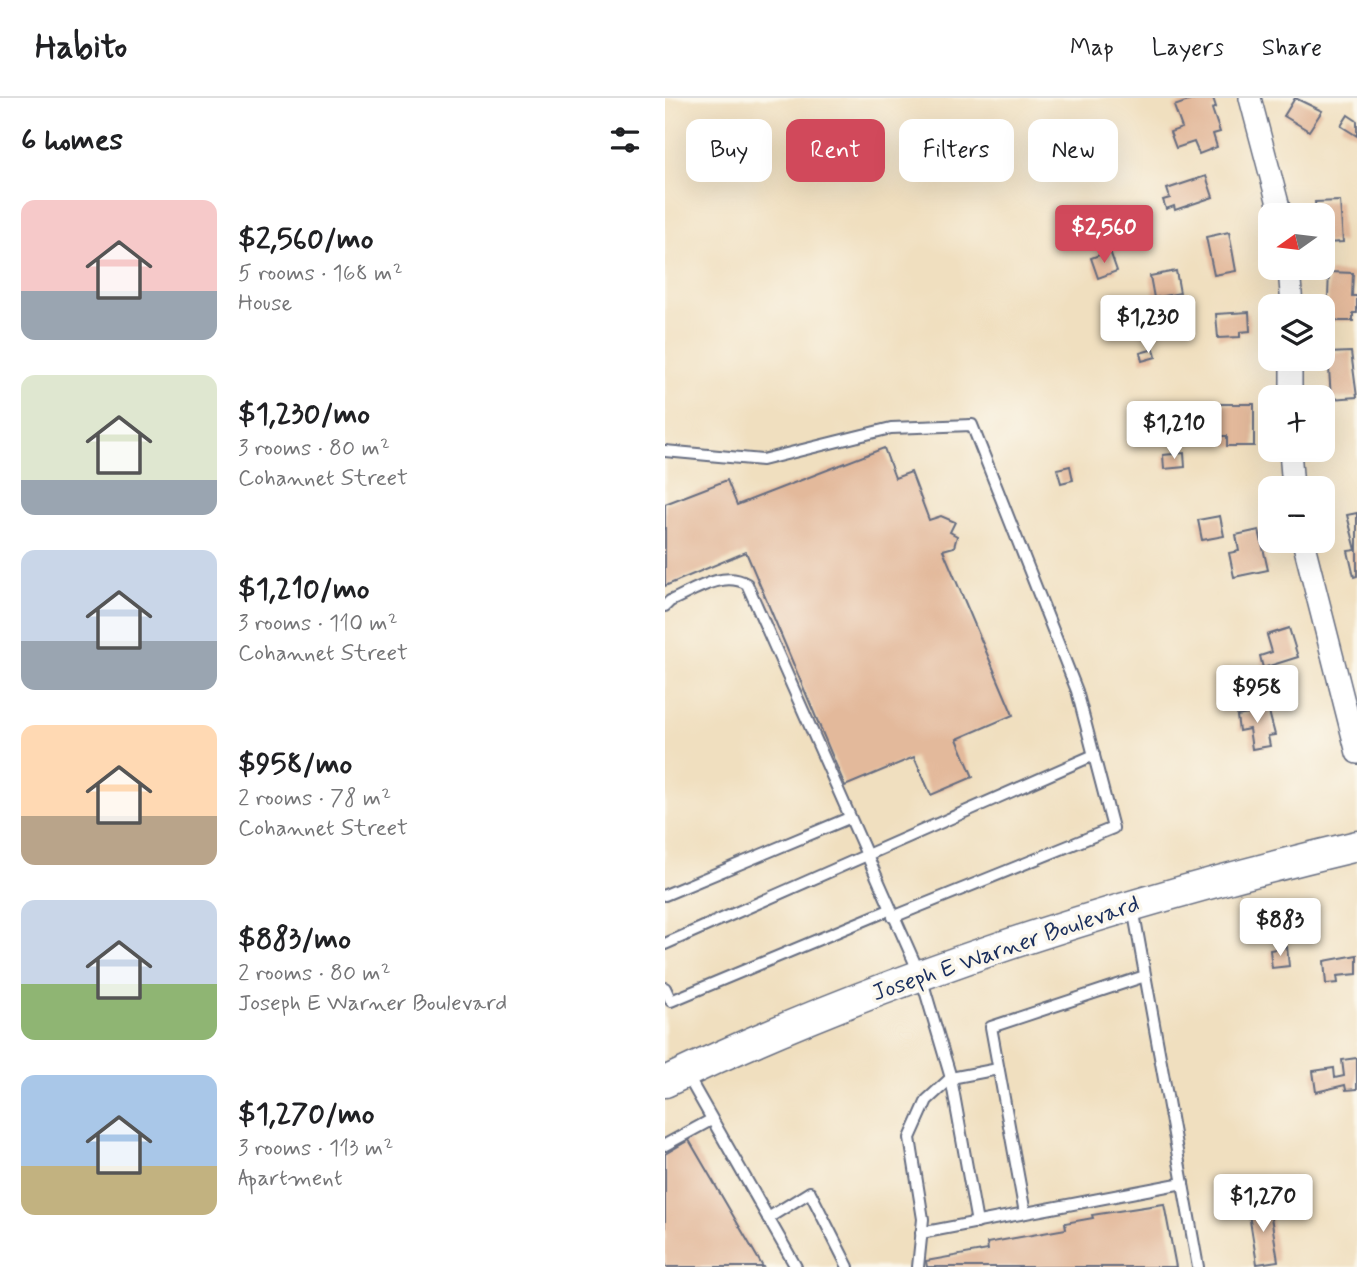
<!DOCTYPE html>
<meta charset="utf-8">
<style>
body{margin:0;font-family:Mynerve,sans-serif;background:#f2f2f2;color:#202124;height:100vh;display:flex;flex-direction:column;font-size:26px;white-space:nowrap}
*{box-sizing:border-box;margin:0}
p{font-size:23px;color:#757577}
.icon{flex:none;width:38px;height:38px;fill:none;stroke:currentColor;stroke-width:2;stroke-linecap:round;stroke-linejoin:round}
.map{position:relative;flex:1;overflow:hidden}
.details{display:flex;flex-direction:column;background:#fff;width:665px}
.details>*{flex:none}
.top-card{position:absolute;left:21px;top:21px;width:565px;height:63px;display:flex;gap:14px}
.needle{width:46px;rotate:256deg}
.fabs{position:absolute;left:593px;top:105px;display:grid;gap:14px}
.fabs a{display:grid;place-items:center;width:77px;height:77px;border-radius:14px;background:#fff;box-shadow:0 7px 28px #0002;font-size:35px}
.price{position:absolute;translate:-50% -60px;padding:0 16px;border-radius:7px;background:#fff;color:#222;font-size:23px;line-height:46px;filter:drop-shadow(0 2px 4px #0008)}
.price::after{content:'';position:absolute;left:50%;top:42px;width:21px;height:16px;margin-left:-10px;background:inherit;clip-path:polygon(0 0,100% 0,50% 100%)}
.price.selected{background:#d1495b;color:#fff}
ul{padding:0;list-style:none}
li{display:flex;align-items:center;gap:21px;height:175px;padding:0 21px}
li span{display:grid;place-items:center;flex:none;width:196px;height:140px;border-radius:14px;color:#555}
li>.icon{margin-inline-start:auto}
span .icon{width:84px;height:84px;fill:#fffc;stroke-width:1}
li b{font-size:30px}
h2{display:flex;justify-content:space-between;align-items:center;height:84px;padding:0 21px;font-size:30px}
.chip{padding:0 24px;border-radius:14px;background:#fff;box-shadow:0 7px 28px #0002;font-size:24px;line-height:63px}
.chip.selected{background:#d1495b;color:#fff}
header{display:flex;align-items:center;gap:42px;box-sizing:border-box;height:98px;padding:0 35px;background:#fff;border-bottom:2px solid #e0e0e0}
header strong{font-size:33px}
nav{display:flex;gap:38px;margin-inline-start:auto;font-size:24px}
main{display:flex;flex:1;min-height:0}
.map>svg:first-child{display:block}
.building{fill:#e3b99b}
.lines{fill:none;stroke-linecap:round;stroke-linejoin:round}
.lane-casing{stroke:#666d80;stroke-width:14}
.street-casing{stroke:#666d80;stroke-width:24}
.secondary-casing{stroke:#666d80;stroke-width:33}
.lane{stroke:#fff;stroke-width:10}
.street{stroke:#fff;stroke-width:21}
.secondary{stroke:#fff;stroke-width:30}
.labels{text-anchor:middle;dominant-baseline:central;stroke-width:7;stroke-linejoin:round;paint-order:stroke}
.street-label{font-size:24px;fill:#1b2f5e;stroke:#fbf7ec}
</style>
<header>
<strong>Habito</strong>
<nav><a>Map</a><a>Layers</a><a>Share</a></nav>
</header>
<main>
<section class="details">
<h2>6 homes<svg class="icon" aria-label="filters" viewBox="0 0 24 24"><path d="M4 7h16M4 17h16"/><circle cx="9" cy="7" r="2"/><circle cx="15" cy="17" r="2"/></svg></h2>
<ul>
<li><span style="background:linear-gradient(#f6c9c9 65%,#9aa5b1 0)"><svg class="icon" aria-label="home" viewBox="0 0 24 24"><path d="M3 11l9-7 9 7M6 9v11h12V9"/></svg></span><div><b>$2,560/mo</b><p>5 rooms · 168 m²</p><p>House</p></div></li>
<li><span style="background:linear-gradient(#dfe7d0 75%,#9aa5b1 0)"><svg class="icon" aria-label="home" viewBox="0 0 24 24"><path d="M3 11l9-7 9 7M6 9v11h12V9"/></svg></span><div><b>$1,230/mo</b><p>3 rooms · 80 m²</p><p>Cohannet Street</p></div></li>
<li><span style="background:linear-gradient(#c9d6e8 65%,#9aa5b1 0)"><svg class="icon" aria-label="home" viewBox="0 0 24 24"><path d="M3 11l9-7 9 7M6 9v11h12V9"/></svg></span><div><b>$1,210/mo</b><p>3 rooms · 110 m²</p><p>Cohannet Street</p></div></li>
<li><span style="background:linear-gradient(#ffd9b3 65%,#b9a48a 0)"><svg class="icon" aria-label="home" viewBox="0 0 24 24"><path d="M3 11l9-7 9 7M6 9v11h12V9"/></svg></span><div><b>$958/mo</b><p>2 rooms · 78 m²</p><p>Cohannet Street</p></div></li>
<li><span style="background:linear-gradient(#c9d6e8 60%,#8fb573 0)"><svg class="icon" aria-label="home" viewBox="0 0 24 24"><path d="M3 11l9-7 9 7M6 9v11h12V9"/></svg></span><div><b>$883/mo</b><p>2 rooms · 80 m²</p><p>Joseph E Warner Boulevard</p></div></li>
<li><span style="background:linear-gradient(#a9c7e8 65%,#c2b280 0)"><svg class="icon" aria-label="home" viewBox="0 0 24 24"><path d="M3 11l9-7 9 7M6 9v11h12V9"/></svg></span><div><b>$1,270/mo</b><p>3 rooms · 113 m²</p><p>Apartment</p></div></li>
</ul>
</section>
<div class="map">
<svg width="692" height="1169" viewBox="0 0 692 1169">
<rect width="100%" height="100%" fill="#fbf7ec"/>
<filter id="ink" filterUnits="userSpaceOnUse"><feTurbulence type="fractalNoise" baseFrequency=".0143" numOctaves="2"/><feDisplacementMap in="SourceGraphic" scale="14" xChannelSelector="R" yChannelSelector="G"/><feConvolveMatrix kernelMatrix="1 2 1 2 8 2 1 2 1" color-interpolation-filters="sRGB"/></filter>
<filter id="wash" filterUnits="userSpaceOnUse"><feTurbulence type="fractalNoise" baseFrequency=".00686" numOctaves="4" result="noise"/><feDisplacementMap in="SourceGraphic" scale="28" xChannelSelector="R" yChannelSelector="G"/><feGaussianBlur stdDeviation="1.57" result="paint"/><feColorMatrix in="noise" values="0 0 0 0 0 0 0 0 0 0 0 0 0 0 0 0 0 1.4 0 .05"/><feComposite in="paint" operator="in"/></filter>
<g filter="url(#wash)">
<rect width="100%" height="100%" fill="#f0dfbf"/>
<g id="blocks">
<g class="building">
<path d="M532 0H548L551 9 547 11 555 34 548 36 552 49 534 56 529 44 511 50 505 34 517 30 509 8Z"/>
<path d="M630 0 657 13 644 33 619 18Z"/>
<path d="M683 17 692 23V38L676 28Z"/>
<path d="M541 78 548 99 510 112 509 108 501 111 498 102 505 100 502 91Z"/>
<path d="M675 103 678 144 661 145V137H658V117H651L650 104Z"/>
<path d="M564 134 571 173 549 177 541 139Z"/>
<path d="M445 153 452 173 433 180 426 160Z"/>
<path d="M511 173 515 195 489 200 485 178Z"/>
<path d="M664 174 688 175 687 198H692V215H688V223H662Z"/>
<path d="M584 214 585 233 575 234V239L553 240 551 216Z"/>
<path d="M489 251 491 259 477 263 475 255Z"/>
<path d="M686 254 692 299 666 301 663 255Z"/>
<path d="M553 306H589V348H562V338H552Z"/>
<path d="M219 350 230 380 246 374 264 422 276 418 290 424 285 434 292 438 289 449 278 452 348 617 292 641 308 679 266 697 249 659 180 688 81 454 0 488V406L62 382 72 407Z"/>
<path d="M519 355 520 369 499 371 498 357Z"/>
<path d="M405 368 408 382 396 385 392 371Z"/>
<path d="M692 415V478L689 479 683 453 691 452 682 417Z"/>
<path d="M555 418 559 438 537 442 533 422Z"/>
<path d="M594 432 603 472 569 479 564 455 574 453 571 437Z"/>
<path d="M624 530 633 559 598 570 595 558 607 554 602 537Z"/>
<path d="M602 606 610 637 603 638 605 648 587 651 584 631 574 633 572 618 583 616 581 609Z"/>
<path d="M622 849 624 868 607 870 605 852Z"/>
<path d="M692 857V876L672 878 673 885 661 886 659 863Z"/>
<path d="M692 960V991L681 992 680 987 651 994 648 973 669 970 670 980 679 978 677 962Z"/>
<path d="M24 1042 98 1169H0V1056Z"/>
<path d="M499 1106 511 1169H262L261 1163 323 1152 322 1145 401 1131 400 1125 428 1120 427 1117Z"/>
<path d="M604 1106 613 1163 592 1166 583 1110Z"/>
</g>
</g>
</g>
<g filter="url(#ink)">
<use href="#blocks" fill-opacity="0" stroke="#666d80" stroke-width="2"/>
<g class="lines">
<defs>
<g id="lane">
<path d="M0 353 97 362 226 330 307 327 412 593 448 730 228 819"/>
<path d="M0 508 5 503C28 493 58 472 82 486L256 879 286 980 312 1125"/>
<path d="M0 797 184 720"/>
<path d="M468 810 533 1169"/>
<path d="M0 846 429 657"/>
<path d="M0 890 6 903 224 812"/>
<path d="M22 977 131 1169"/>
<path d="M0 1047 46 1022"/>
<path d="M360 1115 326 929 480 878"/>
<path d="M103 1120 145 1094 183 1169"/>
<path d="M256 1135 518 1085"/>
<path d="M253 1169 258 1121 245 1040 262 1002 286 980 333 971"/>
</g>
<g id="street">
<path d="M585 0 616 117"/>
<path d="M624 170 627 208"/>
<path d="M626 299V261"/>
<path d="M625 352 628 390"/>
<path d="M638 443 692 655"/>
</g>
<path id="secondary" d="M0 984C220 879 455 804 692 748"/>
</defs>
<use href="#lane" class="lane-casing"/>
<use href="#street" class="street-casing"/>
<use href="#secondary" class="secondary-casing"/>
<use href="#lane" class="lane"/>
<use href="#street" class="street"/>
<use href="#secondary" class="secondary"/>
</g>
</g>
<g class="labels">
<g class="street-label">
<text transform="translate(341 851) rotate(-19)">Joseph E Warner Boulevard</text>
</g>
</g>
</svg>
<div class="fabs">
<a><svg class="needle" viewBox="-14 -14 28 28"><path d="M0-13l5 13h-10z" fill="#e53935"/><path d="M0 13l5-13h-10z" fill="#757577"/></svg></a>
<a><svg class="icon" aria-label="layers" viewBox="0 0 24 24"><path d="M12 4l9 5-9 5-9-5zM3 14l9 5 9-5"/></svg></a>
<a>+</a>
<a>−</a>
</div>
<b class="price selected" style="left:439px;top:167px">$2,560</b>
<b class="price" style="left:483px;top:257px">$1,230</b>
<b class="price" style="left:509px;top:363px">$1,210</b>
<b class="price" style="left:592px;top:627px">$958</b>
<b class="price" style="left:615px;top:860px">$883</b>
<b class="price" style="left:598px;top:1136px">$1,270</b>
<div class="top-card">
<a class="chip">Buy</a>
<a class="chip selected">Rent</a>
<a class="chip">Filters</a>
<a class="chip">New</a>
</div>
</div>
</main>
